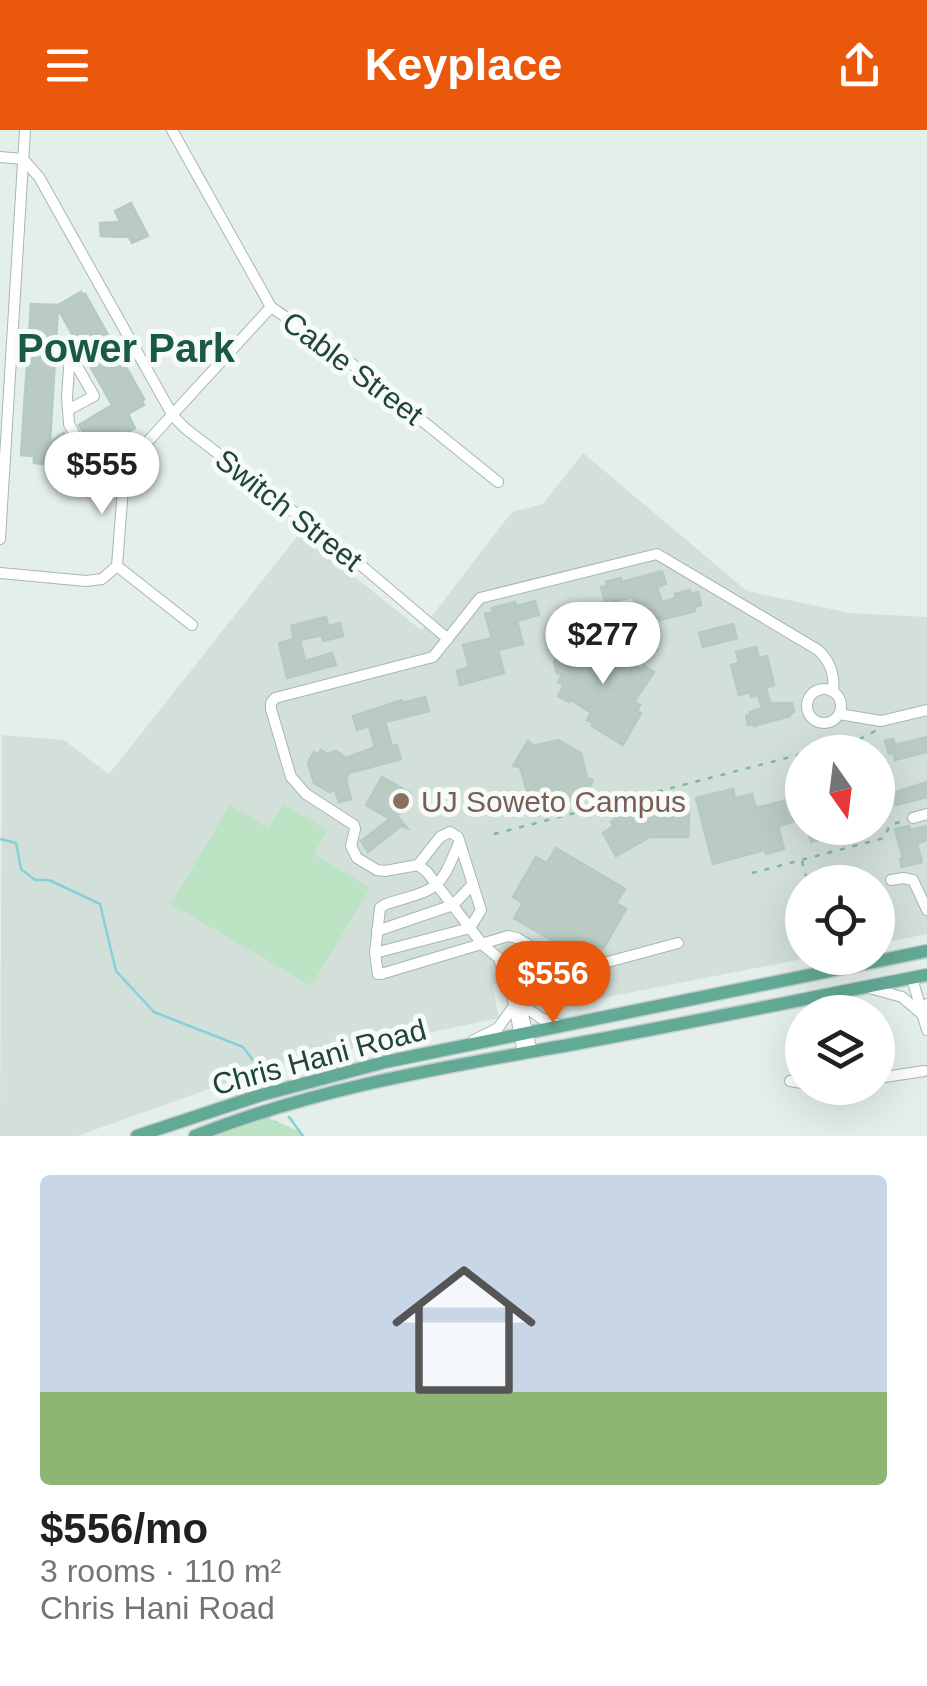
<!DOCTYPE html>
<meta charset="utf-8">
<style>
body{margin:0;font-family:Helvetica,sans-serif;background:#f2f2f2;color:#202124;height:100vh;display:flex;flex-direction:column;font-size:38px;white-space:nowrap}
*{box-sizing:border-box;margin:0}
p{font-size:32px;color:#757577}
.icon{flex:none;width:55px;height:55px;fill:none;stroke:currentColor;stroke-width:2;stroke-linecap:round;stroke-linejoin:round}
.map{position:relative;height:1006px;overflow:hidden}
.details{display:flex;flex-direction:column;background:#fff;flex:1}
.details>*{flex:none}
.needle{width:65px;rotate:166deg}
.tools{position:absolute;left:785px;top:605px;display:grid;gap:20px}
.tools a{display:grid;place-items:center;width:110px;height:110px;border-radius:50%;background:#fff;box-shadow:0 10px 40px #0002;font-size:50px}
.price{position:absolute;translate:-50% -85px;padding:0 22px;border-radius:35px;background:#fff;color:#222;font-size:32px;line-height:65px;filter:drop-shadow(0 2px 5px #0008)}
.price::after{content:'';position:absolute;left:50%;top:60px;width:30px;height:22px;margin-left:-15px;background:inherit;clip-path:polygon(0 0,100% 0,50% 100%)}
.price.current{background:#ea580c;color:#fff}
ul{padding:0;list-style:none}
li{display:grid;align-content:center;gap:20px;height:530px;padding:0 40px}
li+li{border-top:2px solid #e0e0e0}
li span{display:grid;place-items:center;height:310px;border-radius:10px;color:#555}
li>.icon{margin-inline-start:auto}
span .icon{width:180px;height:180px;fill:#fffc;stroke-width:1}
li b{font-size:42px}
header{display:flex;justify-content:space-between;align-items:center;height:130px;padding:0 40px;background:#ea580c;color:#fff;font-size:45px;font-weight:700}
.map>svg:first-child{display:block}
.built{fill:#d2e0d9;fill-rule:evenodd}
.grass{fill:url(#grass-tufts)}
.garden{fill:#bbe3c4}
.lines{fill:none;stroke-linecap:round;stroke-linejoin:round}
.stream{stroke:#86d0da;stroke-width:2.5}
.building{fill:#b9cbc3;stroke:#b5cac1;stroke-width:2.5}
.minor-casing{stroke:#a6b8b1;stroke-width:12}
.major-casing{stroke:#c1cbc8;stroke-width:15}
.path{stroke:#81b7a4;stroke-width:2.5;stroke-dasharray:5 8;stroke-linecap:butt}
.minor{stroke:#fff;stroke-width:10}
.major{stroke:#63aa96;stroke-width:12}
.education-dot{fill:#8d6e63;stroke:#f6fbf8;stroke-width:4}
.labels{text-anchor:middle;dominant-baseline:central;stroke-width:10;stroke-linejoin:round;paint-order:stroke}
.street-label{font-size:30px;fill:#214439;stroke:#f6fbf8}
.education-label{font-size:30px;fill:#785e54;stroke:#f6fbf8;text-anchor:start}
.district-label{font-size:40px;font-weight:bold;fill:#1a5948;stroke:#f6fbf8}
</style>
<header><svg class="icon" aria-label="menu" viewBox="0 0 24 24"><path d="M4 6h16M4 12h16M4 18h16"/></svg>Keyplace<svg class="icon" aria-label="share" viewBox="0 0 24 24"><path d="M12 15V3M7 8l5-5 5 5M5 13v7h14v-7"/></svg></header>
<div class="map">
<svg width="927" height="1006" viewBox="0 0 927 1006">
<defs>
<pattern id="grass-tufts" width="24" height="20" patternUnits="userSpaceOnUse" patternTransform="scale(2.5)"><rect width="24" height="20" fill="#bbe3c4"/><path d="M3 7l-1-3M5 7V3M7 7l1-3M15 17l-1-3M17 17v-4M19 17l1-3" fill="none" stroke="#a0c4a9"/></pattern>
</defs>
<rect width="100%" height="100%" fill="#e4efea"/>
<path class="built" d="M583 323 747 461 850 483 927 487V804L878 814V752H802V828H808L592 870 528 859 524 846 492 855 499 888 279 934 77 1006H0L2 605 64 610 109 644 300 403 421 500 512 382 543 374ZM802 622H878V698H802Z"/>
<path class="grass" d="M260 984 301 1002 303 1006H206Z"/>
<path class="garden" d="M283 674 327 700 314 724 370 758 311 856 171 774 230 675 268 698Z"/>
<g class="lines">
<g class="stream">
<path d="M0 709 16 713 21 739 35 750H49L100 774 116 841 154 882 243 917 256 934 263 947"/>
<path d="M289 987 303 1006"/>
</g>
</g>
<g class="building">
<path d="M131 73 148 106 132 113 129 107 101 106 100 93 120 92 115 81Z"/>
<path d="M81 162 83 165 85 164 144 269 142 271 144 275 128 284 135 298 94 322 79 295 112 275 58 179 50 312 64 303 79 331 76 333 59 332V336L34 333V326L21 325 31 174 58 175Z"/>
<path d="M662 441 666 454 657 457 662 472 676 468 675 464 690 460 691 464 698 462 701 475 694 477 695 481 680 485 660 490 659 487 640 492 633 467 612 472 611 469 605 471 601 457 607 456 606 452 621 448 622 452Z"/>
<path d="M535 471 539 485 517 491 523 514 498 520 504 543 460 555 457 541 469 537 463 515 492 508 485 484 493 482 492 478 515 472 516 476Z"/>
<path d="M326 487 328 496 340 493 343 506 323 511 322 505 300 510 305 531 332 523 336 535 287 548 279 513 294 509 291 496Z"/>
<path d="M733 494 737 508 703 517 699 503Z"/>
<path d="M594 506 604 512 602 515 642 540 644 536 654 542 634 572 640 575 637 581 641 583 623 615 592 596 594 594 587 590 591 583 570 569 569 572 558 566 564 555 558 552 562 545 557 543 554 532 562 519 572 516 577 519 580 513 587 517Z"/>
<path d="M756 517 759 528 767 526 774 555 766 558 770 573H792L794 582 790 584V586L754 596 753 594 748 595 746 586 751 584 750 582 762 578 758 565 751 567 750 562 739 565 731 535 739 533 736 522Z"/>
<path d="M425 567 429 581 385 592 392 616 397 615 401 629 349 643 346 648 351 669 339 672 335 660 329 662 314 653 308 633 314 622 318 625 321 620 327 624 336 621 346 628 375 617 369 596 357 600 353 586 402 570 403 573Z"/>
<path d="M927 607V622L895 630 893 623 889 624 885 611 893 609 895 615Z"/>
<path d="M558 610 581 623 587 648 593 650 579 675 575 670 549 677 528 665 520 637 513 636 528 611 533 616Z"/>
<path d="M382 647 410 663 397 686 407 698 401 696 368 722 361 711 390 689 366 675Z"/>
<path d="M927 652V667L896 675 893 663Z"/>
<path d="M733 659 735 668 752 664 756 678 802 666V689L778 696 784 719 766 724 765 720 713 734 696 668Z"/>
<path d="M646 668 647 672H663L677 675V681H689L688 707H650L616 726 603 703 614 696 611 692 622 682 637 675 636 671Z"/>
<path d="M909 696 910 700 927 696V710L917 713 922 732 902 737 900 729 903 728 895 699Z"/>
<path d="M807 698H857V700L811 712Z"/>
<path d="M556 718 625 759 616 773 626 779 603 819 592 813 583 829 514 788 523 773 513 767 536 727 547 733Z"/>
</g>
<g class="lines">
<defs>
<g id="minor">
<path d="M172 0 271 177 342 226 498 352"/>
<path d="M0 27 23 29 39 47 173 286 186 299 336 414 448 509"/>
<path d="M68 280 94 266 70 224 67 267 69 294 93 338 109 346 124 345"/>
<path d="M0 409 25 0"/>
<path d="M117 436 192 495"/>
<path d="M0 443 86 451 102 449 117 436 124 345 129 332 271 177"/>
<circle cx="824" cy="576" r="17"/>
<path d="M839 584 881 591 927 580"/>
<path d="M913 688 927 684"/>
<path d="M459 713C438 763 438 758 386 774L380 778 375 823 378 844H381L508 806 517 808 567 838 578 840 678 813"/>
<path d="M418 735 427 742 483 815 512 839 532 922"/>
<path d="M891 750 903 748 913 750 927 780"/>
<path d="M377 801 453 775 473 754"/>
<path d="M375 823 470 798 481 780 458 707 450 702 440 707 418 735 385 741 377 740 357 728 351 716 355 699 354 695 306 664 291 647 271 579V573L275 568 433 527 480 468 657 424 818 520C831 532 835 545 833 562"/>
<path d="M500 832 512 864 523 923"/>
<path d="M912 848 927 900"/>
<path d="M873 859 902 867 923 885 927 874"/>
<path d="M522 875 541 888 560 895"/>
<path d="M474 910 498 898 514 876"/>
<path d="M878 948 924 941"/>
<path d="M790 951 802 953"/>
</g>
<g id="major">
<path d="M137 1006 261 965 385 932 927 821"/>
<path d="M195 1006C321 956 453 936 585 912 699 891 813 867 927 845"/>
</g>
</defs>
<use href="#minor" class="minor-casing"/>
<use href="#major" class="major-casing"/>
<g class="path">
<path d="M859 611 863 622"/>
<path d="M809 622 858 610 877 600"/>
<path d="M878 646 892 666"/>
<path d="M494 704 802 624"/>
<path d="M802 731 806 746"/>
<path d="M752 743 884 708 890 695 903 691"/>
</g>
<use href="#minor" class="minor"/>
<use href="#major" class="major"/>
</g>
<circle class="education-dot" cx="401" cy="671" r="10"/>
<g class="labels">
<g class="street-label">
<text transform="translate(353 238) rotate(37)">Cable Street</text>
<text transform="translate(289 380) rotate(38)">Switch Street</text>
<text transform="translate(319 927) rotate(-15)">Chris Hani Road</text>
</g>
<g class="education-label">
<text x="421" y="671">UJ Soweto Campus</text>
</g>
<g class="district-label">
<text x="126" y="218">Power Park</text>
</g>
</g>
</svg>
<div class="tools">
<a><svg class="needle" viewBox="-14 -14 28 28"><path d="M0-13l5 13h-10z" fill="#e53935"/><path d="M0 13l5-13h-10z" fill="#757577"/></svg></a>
<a><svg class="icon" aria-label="locate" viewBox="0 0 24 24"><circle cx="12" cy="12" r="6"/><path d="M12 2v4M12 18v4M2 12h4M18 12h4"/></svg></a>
<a><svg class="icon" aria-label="layers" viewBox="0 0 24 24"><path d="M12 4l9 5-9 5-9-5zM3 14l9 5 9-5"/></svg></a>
</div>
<b class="price" style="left:102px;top:387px">$555</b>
<b class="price" style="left:603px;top:557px">$277</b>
<b class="price current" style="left:553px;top:896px">$556</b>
</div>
<section class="details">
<ul>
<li><span style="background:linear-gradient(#c9d6e8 70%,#8fb573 0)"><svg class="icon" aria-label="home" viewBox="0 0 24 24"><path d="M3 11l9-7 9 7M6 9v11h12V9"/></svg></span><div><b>$556/mo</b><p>3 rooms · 110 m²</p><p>Chris Hani Road</p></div></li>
</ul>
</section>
